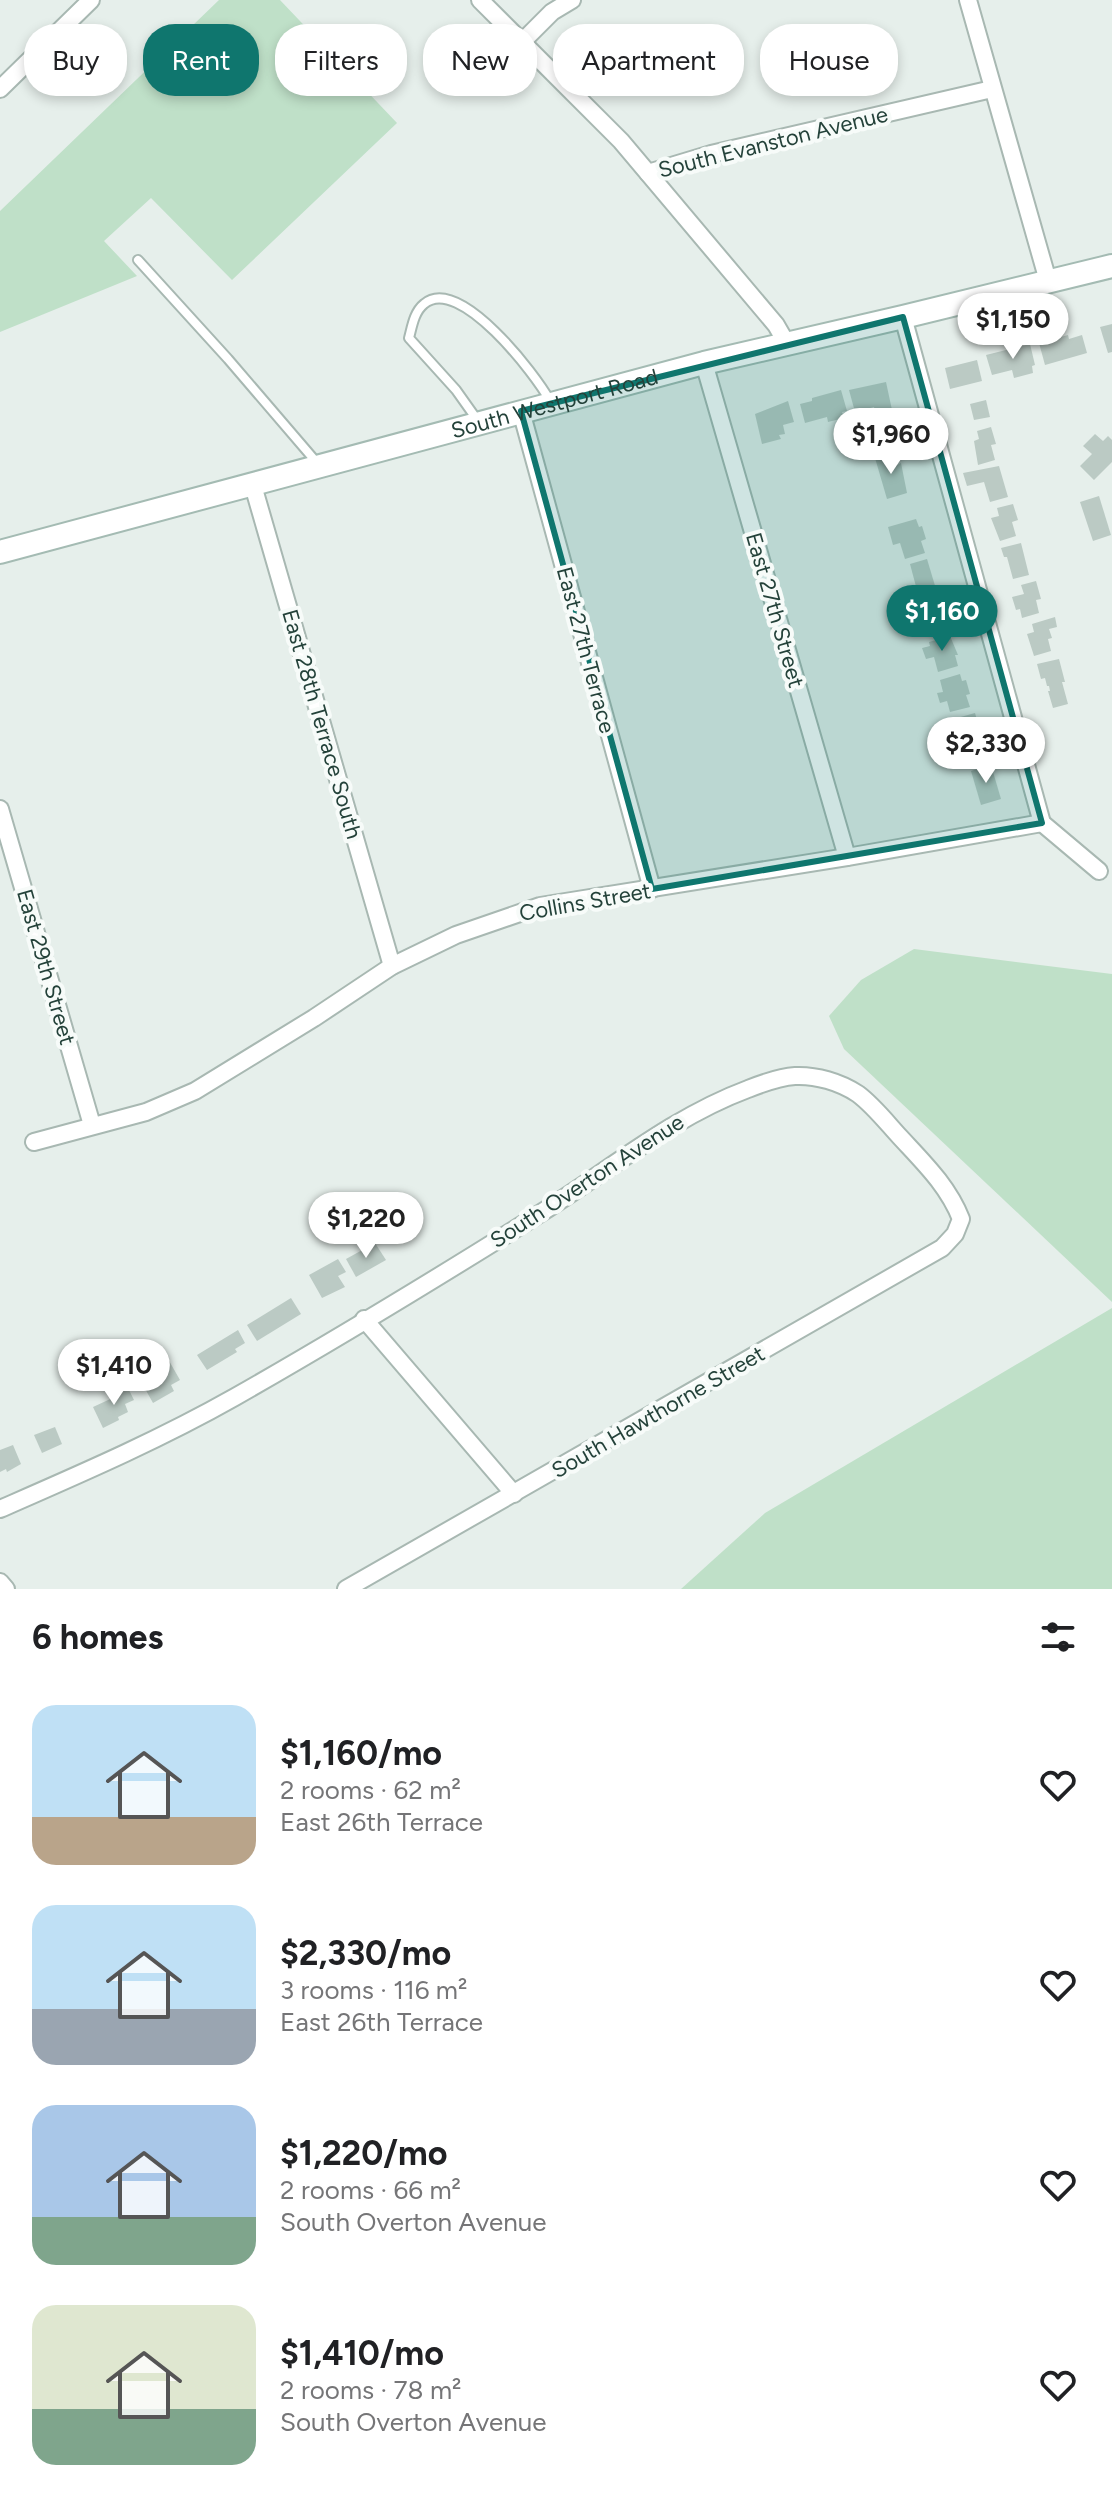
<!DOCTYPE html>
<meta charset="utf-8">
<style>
body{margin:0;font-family:Figtree,sans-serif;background:#f2f2f2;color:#202124;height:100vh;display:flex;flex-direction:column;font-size:30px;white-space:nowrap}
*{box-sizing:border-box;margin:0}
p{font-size:26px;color:#757577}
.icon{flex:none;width:44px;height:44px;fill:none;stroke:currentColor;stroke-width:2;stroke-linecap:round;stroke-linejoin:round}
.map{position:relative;height:1589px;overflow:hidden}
.drawer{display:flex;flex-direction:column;background:#fff;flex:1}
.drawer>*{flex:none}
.top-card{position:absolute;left:24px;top:24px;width:1064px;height:72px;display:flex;gap:16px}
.price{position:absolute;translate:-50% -68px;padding:0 18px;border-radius:28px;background:#fff;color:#222;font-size:26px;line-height:52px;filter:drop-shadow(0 2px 4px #0008)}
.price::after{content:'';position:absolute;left:50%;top:48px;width:24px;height:18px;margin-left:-12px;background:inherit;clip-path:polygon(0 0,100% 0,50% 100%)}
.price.current{background:#0f766e;color:#fff}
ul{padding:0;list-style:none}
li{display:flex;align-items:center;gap:24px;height:200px;padding:0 32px}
li span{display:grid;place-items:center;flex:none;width:224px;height:160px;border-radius:24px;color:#555}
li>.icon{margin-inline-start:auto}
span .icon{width:96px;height:96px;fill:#fffc;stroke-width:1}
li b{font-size:34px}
h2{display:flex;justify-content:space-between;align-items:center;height:96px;padding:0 32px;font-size:34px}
.pill{padding:0 28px;border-radius:32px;background:#fff;box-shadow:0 4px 12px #0003;font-size:28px;line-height:72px}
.pill.current{background:#0f766e;color:#fff}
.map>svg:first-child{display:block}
.green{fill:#bfe0c8}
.building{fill:#bbcac4}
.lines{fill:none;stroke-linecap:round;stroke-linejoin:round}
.lane-casing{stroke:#a8b8b2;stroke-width:12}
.street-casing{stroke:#a8b8b2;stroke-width:20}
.secondary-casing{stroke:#a4bbb3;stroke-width:26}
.lane{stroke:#fff;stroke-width:8}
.street{stroke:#fff;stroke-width:16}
.secondary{stroke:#fff;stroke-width:22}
.marked{fill:#0f766e;fill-opacity:0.2;stroke:#0f766e;stroke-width:6;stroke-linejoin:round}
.labels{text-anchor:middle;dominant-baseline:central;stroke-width:8;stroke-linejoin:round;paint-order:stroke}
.street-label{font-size:22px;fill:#24423a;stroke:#f7fbf9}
</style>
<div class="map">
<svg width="1112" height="1589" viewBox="0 0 1112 1589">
<rect width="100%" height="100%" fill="#e6efeb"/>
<g class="green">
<path d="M219 0H280L397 123 232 280 151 198 104 241 137 276 0 332V211Z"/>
<path d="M914 949 1112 974V1302L844 1049 829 1016 861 980Z"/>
<path d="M1112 1308V1589H681L765 1513Z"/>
</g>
<g class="building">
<path d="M1112 324V352L1108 353 1100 327Z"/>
<path d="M1068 335 1069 339 1082 335 1087 353 1045 365 1039 343Z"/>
<path d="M1030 344 1035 365 1032 366 1033 373 1014 378 1012 370 992 375 986 355Z"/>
<path d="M977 360 982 381 950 389 945 368Z"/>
<path d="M886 382 892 410 876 414 874 407 855 412 849 390Z"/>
<path d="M841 390 847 411 842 412 844 418 828 422 827 417 805 423 800 404 812 401V398Z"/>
<path d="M986 400 990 417 974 420 970 404Z"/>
<path d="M788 401 794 422 783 425 785 434 779 435 781 439 762 444 755 414Z"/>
<path d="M991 427 996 444 991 445 995 460 978 465 974 441 979 439 977 431Z"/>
<path d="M1095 434 1103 441 1108 436 1112 440V462L1094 480 1080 466 1092 454 1083 446Z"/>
<path d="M894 453 897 465 901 463 907 493 887 499 875 458Z"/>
<path d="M999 466 1008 497 990 502 984 482 967 486 963 473Z"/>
<path d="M1099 496 1111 535 1093 541 1080 502Z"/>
<path d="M1013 504 1018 520 1012 522 1016 536 1000 541 991 518 999 516 997 508Z"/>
<path d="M916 519 919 527 922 526 926 539 921 541 925 553 905 559 900 543 893 545 888 527Z"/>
<path d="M1021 543 1029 575 1013 579 1007 557H1004L1001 548Z"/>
<path d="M927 559 936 589 918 594 910 564Z"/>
<path d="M1036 581 1041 599 1036 600 1039 613 1022 618 1020 609 1016 610 1012 597 1024 594 1021 585Z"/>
<path d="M938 596 946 616H944L948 630 927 636 918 602Z"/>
<path d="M1055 617 1057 627 1049 629 1052 638 1048 639 1051 651 1034 656 1027 634 1034 632 1032 624Z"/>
<path d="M950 636 958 655H955L958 666 938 672 934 657 926 659 922 648 930 646 929 642Z"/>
<path d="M1059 659 1065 682H1062L1068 704 1053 708 1048 691H1050L1049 686H1047L1045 678 1041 679 1037 664Z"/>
<path d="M960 674 962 681 966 680 970 694 966 695 970 707 950 712 947 701 940 703 937 693 943 692 940 680Z"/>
<path d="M975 713 977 720 980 719 982 726 979 727 981 736 993 732 995 740 967 749 957 718Z"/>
<path d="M991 765 1001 799 981 805 971 771Z"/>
<path d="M375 1243 386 1260 356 1277 346 1259Z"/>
<path d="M338 1259 346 1272 338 1276 345 1287 322 1298 309 1275Z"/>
<path d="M291 1298 301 1314 257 1341 247 1325Z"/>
<path d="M238 1330 245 1343 235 1349 237 1352 207 1370 197 1355Z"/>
<path d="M168 1359 180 1380 171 1385 174 1391 153 1403 143 1385 160 1375 155 1366Z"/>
<path d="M126 1384 134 1400 125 1404 128 1412 118 1417 119 1420 103 1428 93 1407 119 1395 117 1389Z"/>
<path d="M55 1427 62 1444 42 1453 34 1435Z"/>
<path d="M13 1445 21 1464 7 1472 6 1469 0 1472V1450Z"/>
</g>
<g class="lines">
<defs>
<g id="lane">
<path d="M138 260 228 359 318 464"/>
<path d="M478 421 456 390 409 338C412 327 414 312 424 304 459 274 536 375 550 401"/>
</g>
<g id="street">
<path d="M480 0 621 141 776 325 787 344"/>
<path d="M968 0 1048 281"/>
<path d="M522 42 552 12 572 0"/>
<path d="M0 89 91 0"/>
<path d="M648 173 711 154 992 89"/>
<path d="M903 317 1042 823 1099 871"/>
<path d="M704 363 847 857"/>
<path d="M521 411 652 889"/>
<path d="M252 482 392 966"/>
<path d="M0 809 92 1125"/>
<path d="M34 1142 146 1112 195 1091 314 1018 392 966 456 935 540 906 847 857 1042 823"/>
<path d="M364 1319 514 1494"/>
<path d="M0 1509C80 1474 159 1440 235 1397 337 1339 437 1278 536 1216 606 1173 670 1118 748 1089 763 1083 779 1077 795 1076 816 1075 840 1082 858 1094 874 1106 887 1123 900 1137 924 1163 948 1186 961 1219L955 1234 942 1248 346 1589"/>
<path d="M0 1582 6 1589"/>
</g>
<g id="secondary">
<path id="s1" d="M0 552 704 363 903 317 1112 266"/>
</g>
</defs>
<use href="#lane" class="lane-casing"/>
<use href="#street" class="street-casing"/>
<use href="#secondary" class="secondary-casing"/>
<use href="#lane" class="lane"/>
<use href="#street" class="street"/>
<use href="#secondary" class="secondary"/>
</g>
<path class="marked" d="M903 317 1042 823 652 889 521 411Z"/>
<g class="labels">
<g class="street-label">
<text transform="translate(773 142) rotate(-14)">South Evanston Avenue</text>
<text stroke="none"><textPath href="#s1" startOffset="574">South Westport Road</textPath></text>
<text transform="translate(775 610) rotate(74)">East 27th Street</text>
<text transform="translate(586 650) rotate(75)">East 27th Terrace</text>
<text transform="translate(322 724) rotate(74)">East 28th Terrace South</text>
<text transform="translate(585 902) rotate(-10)">Collins Street</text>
<text transform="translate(46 967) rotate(74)">East 29th Street</text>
<text transform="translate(587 1181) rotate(-33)">South Overton Avenue</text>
<text transform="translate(658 1412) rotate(-30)">South Hawthorne Street</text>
</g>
</g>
</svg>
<b class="price" style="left:1013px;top:361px">$1,150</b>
<b class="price" style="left:891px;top:476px">$1,960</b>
<b class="price current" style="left:942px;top:653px">$1,160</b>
<b class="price" style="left:986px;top:785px">$2,330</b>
<b class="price" style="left:366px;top:1260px">$1,220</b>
<b class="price" style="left:114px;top:1407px">$1,410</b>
<div class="top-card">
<a class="pill">Buy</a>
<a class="pill current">Rent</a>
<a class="pill">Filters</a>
<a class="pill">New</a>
<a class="pill">Apartment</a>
<a class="pill">House</a>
</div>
</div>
<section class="drawer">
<h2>6 homes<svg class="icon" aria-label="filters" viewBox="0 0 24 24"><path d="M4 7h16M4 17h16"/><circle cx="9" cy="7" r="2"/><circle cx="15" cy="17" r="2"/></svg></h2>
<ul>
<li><span style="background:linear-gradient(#bfe0f5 70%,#b9a48a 0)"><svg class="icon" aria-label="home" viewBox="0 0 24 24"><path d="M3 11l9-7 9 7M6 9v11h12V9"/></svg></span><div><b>$1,160/mo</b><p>2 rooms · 62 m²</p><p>East 26th Terrace</p></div><svg class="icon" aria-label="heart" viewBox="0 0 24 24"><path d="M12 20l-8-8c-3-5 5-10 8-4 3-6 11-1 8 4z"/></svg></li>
<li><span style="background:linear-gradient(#bfe0f5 65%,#9aa5b1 0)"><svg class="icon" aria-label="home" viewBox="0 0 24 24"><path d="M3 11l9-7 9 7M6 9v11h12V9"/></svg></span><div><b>$2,330/mo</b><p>3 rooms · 116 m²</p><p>East 26th Terrace</p></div><svg class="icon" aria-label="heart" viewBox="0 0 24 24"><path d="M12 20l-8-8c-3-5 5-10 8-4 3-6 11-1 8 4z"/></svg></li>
<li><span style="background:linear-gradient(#a9c7e8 70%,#7fa58c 0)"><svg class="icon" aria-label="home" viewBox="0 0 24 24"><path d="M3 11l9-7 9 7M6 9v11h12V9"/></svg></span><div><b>$1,220/mo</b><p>2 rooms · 66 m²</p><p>South Overton Avenue</p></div><svg class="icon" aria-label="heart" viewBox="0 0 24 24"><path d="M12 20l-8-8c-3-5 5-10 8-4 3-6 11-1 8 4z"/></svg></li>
<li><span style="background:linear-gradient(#dfe7d0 65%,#7fa58c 0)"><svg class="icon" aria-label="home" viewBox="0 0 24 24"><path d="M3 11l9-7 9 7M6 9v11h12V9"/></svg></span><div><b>$1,410/mo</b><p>2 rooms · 78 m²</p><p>South Overton Avenue</p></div><svg class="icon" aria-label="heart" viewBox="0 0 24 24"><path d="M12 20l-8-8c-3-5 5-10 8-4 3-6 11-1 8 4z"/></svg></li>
</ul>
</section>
